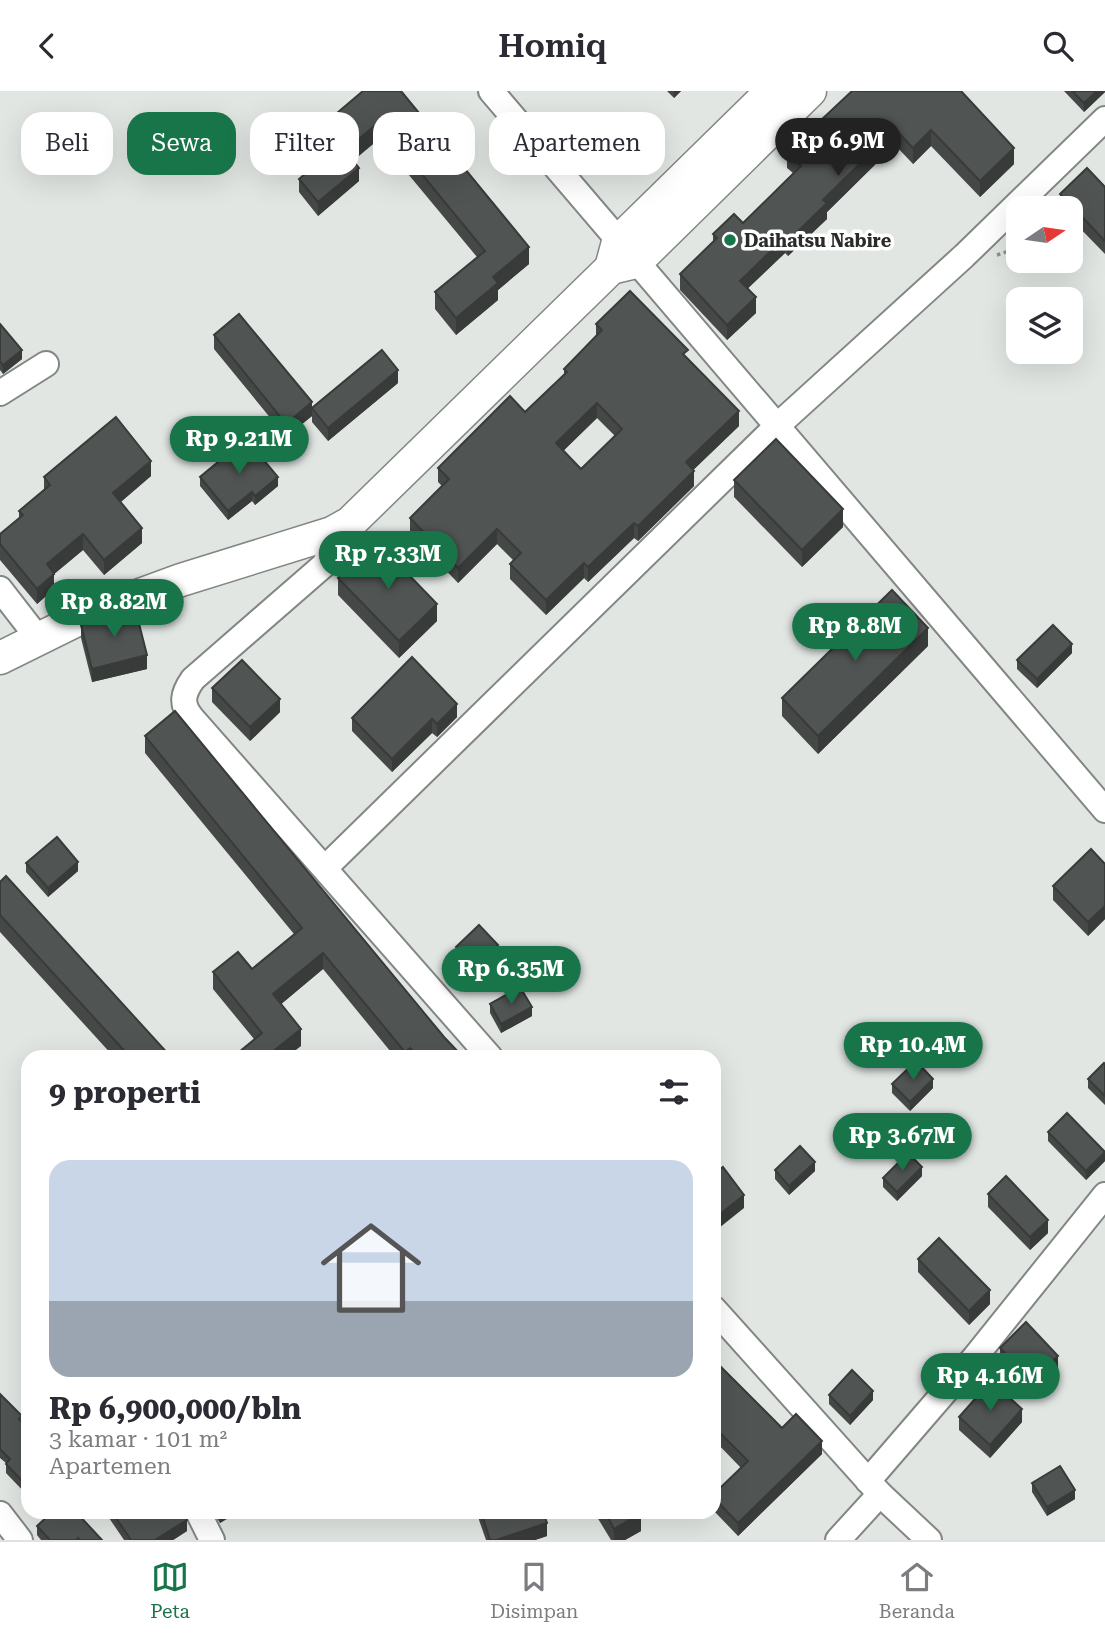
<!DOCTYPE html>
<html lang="id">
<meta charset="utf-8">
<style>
body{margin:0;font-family:"Roboto Serif",serif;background:#f7f7f7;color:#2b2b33;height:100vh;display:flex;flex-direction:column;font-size:26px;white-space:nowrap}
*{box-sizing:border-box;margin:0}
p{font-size:23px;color:#7c7c81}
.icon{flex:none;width:38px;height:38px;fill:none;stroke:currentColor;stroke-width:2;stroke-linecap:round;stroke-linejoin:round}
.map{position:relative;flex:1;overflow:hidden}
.panel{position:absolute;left:21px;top:959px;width:700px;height:469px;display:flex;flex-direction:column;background:#fff;border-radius:21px;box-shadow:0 7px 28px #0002}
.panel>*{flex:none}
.top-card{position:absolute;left:21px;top:21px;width:700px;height:63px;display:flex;gap:14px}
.needle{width:46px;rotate:77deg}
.buttons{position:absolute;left:1006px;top:105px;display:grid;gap:14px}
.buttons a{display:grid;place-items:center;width:77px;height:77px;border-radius:14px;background:#fff;box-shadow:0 7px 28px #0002;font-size:35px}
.price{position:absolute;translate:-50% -60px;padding:0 16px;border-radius:24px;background:#18754a;color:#fff;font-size:23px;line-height:46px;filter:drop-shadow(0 2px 4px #0008)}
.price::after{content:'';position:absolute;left:50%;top:42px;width:21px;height:16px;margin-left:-10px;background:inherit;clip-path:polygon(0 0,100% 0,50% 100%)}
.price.current{background:#222;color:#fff}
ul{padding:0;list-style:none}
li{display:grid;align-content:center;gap:14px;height:371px;padding:0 28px}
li+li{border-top:2px solid #e1e1e2}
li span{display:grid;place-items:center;height:217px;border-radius:21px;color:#555}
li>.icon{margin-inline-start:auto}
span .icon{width:126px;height:126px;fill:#fffc;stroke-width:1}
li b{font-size:30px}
h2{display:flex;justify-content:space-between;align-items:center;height:84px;padding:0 28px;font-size:30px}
.tag{padding:0 24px;border-radius:21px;background:#fff;box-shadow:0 7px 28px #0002;font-size:24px;line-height:63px}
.tag.current{background:#18754a;color:#fff}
header{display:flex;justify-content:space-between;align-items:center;height:91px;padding:0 28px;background:#fff;font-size:32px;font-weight:600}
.tabs{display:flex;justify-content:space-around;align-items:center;height:98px;border-top:2px solid #e1e1e2;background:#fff;font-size:19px;color:#7c7c81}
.tabs a{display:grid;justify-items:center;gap:4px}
.tabs .current{color:#18754a}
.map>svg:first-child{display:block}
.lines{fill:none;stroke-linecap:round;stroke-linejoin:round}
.minor-casing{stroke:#828784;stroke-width:28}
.major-casing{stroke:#828784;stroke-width:35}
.path{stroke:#8e918f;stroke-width:3.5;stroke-dasharray:3.5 3.5;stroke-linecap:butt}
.minor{stroke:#fff;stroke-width:24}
.major{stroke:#fff;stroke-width:32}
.wall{fill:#454847;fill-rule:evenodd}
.shaded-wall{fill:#383b39}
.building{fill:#505452;stroke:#383b39;stroke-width:2;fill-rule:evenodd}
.poi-dot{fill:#18754a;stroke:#fff;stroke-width:2.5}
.labels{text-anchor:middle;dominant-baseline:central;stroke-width:7;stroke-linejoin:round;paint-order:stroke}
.poi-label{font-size:18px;font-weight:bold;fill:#2a2c2a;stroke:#fff;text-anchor:start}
</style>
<header><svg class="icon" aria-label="back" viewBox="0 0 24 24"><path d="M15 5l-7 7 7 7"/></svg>Homiq<svg class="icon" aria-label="search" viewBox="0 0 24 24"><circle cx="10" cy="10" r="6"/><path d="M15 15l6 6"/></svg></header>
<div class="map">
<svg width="1105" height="1449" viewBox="0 0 1105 1449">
<rect width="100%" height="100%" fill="#e1e6e3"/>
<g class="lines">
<defs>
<g id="minor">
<path d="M491 0 1105 719"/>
<path d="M0 302 46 273"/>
<path d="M343 436 324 474 193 588C183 602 180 613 192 627L490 966"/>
<path d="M0 498 38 547"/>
<path d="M325 777 778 334 964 165 1105 28"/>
<path d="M714 1218 880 1403 929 1449"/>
<path d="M868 1390 975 1266 1105 1104"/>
<path d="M198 1421 212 1449"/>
<path d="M0 1423 20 1449"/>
<path d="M838 1449 880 1403"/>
</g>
<g id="major">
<path d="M611 177 636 171 810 0"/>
<path d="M0 567 91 522 181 489 332 442 350 432 611 177 618 151 772 0"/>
</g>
</defs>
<use href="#minor" class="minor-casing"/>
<use href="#major" class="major-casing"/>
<path class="path" d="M997 164 1018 157"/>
<use href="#minor" class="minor"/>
<use href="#major" class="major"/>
</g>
<g class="wall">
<path d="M363 0 529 173 498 199V209L456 244 435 218V201L477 166 379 48 353 69 359 90 318 125 299 101V88L339 54 331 43V27Z"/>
<path d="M667 0H681L674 7Z"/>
<path d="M852 0 1014 73 980 106 931 55 913 73 895 54 827 121V128L788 165 785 162 747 198 756 222 727 249 680 199V183L713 151V143L743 132 793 82 787 77V61Z"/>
<path d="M1064 0H1105V1L1084 21Z"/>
<path d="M1105 96V163L1071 128V117H1060V103Z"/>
<path d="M0 233 22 268 3 283 0 279Z"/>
<path d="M596 233 688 268 739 335 693 379 694 395 638 450 634 447 588 491 584 487 546 524 510 488V473L514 470 497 453 458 492 410 442V427L442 395 438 391V377L525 321 564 283V278L596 245ZM597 327 615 345 581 378 563 360Z"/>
<path d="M214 244 312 317 398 292 328 350 312 331V325L286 346 214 258Z"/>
<path d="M151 385 121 411 142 452 104 484 83 459 54 483V498L37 513 0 469V443L19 427V420L44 399V386Z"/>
<path d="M200 386 278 395 255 414 252 410 228 429 200 395Z"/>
<path d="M734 389 843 436 802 476 734 406Z"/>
<path d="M338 487 437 530 399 567 338 504Z"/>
<path d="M81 534 147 578 92 591 81 547Z"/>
<path d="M928 555 818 663 782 625V607Z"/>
<path d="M1072 562 1037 597 1017 578V569Z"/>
<path d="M212 597 280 621 250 650 212 611Z"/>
<path d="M457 626 437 646 432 642 392 681 352 640V627Z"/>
<path d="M145 645 444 946 463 966H395L323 878 281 913 301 955 254 948 213 898V881L252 878 294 843 145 662Z"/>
<path d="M26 772 78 780 48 806 26 781Z"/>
<path d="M1105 773V828L1088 845 1053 809V795Z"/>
<path d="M0 791 171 966H114L0 841Z"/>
<path d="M456 856 498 863 476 885 456 865Z"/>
<path d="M490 913 532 925 501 942 490 922Z"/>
<path d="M1105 973V1014L1088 997V988Z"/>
<path d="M892 993 933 997 910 1020 892 1002Z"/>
<path d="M1048 1041 1105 1070 1086 1089 1048 1050Z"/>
<path d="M775 1079 815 1080 789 1104 775 1088Z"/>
<path d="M922 1085 897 1110 883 1096V1087Z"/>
<path d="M988 1103 1048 1142 1030 1159 988 1116Z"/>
<path d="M918 1168 990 1213 969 1234 918 1181Z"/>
<path d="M1000 1257 1058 1278 1032 1303 1000 1270Z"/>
<path d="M714 1269 782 1337 822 1363 738 1445 714 1420V1403L741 1377 714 1349Z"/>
<path d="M0 1303 28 1337V1405L6 1382V1372L0 1367Z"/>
<path d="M829 1304 873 1309 850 1334 829 1313Z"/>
<path d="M959 1326 1022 1331 990 1367 959 1339Z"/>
<path d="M1032 1392 1075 1408 1047 1425 1032 1401Z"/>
<path d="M105 1421H183L187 1440 173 1449H124Z"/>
<path d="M213 1421H238L220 1432Z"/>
<path d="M479 1421H543L547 1445 535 1449H486L479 1429Z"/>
<path d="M594 1421H640L641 1440 625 1449H611Z"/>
<path d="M37 1435 102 1449H41L37 1444Z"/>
</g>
<g class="shaded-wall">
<path d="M674 0H681L674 7Z"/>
<path d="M1097 0H1105V1L1084 21V12Z"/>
<path d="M379 31V48L353 70V53Z"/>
<path d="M895 38V54L827 121V128L788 165V150L823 109Z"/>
<path d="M931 39V55L913 73V57Z"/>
<path d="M1014 57V73L980 106V90Z"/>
<path d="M359 77V90L318 125V111Z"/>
<path d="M785 146V162L740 205V190Z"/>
<path d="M529 156V173L498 199V209L456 244V227L493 186Z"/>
<path d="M756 206V222L727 249V234Z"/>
<path d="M22 259V268L3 283V274Z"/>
<path d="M398 279V292L328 350V337Z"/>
<path d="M312 311V325L286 346V333Z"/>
<path d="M597 312V327L556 367V352Z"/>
<path d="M739 320V335L686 386V371Z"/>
<path d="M151 370V385L113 417V402Z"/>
<path d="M694 380V395L638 450V435Z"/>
<path d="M278 386V395L255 414V405Z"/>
<path d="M252 401V410L228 429V420Z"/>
<path d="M843 418V436L802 476V459Z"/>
<path d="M634 432V447L588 491V476Z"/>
<path d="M142 437V452L104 484V469Z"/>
<path d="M497 438V453L458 492V477Z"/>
<path d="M83 443V459L47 489V473Z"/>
<path d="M584 472V487L546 524V509Z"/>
<path d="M54 483V498L37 513V498Z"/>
<path d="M437 513V530L399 567V550Z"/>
<path d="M928 537V555L818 663V645Z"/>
<path d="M1072 553V562L1037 597V588Z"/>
<path d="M147 564V578L92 591V578Z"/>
<path d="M280 608V621L250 650V636Z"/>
<path d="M457 613V626L437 646V633Z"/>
<path d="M432 628V642L392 681V668Z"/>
<path d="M78 771V780L48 806V797Z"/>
<path d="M1105 815V828L1088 845V831Z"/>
<path d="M498 854V863L476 885V876Z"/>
<path d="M323 862V878L273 920V903Z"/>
<path d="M532 916V925L501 942V933Z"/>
<path d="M301 938V955L287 966H266Z"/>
<path d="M410 957V966H405V961Z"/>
<path d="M933 988V997L910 1020V1011Z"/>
<path d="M1105 1061V1070L1086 1089V1080Z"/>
<path d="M815 1071V1080L789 1104V1095Z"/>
<path d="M922 1076V1085L897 1110V1101Z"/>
<path d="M744 1104V1117L714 1141V1128Z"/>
<path d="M1048 1129V1142L1030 1159V1146Z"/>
<path d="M990 1199V1213L969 1234V1220Z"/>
<path d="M1058 1265V1278L1032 1303V1290Z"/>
<path d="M873 1300V1309L850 1334V1325Z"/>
<path d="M1022 1318V1331L990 1367V1354Z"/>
<path d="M822 1350V1363L738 1445V1432Z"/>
<path d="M1075 1399V1408L1047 1425V1416Z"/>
<path d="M223 1421H238L220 1432V1423Z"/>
<path d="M641 1422V1440L625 1449H614V1438Z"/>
<path d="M187 1429V1440L173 1449H155Z"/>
<path d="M547 1432V1445L535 1449H496Z"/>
</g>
<g class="building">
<path d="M363 0H401L529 156 493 186 498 192 456 227 435 201 485 160 379 31 353 53 331 27Z"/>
<path d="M852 0H961L1014 57 980 90 931 39 913 57 895 38 823 109 827 112 788 150 785 146 740 190 756 206 727 234 680 183 717 147 713 143 734 123 743 132 801 75 787 61Z"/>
<path d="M1072 0H1097L1084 12Z"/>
<path d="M340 53 359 77 318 111 299 88Z"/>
<path d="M1087 77 1105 96V150L1060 103Z"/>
<path d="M630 200 688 259 683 263 739 320 686 371 694 380 638 435 634 432 588 476 584 472 546 509 510 473 521 462 497 438 458 477 410 427 449 388 438 377 510 305 525 321 567 281 564 278 602 239 596 233ZM597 312 622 338 581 378 556 352Z"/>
<path d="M239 223 312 311 286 333 214 244Z"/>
<path d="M0 233 22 259 3 274 0 270Z"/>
<path d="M382 259 398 279 328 337 312 317Z"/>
<path d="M116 326 151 370 113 402 142 437 104 469 83 443 47 473 54 483 37 498 0 453V443L23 424 19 420 50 394 44 386Z"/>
<path d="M246 348 278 386 255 405 252 401 228 420 200 386Z"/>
<path d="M776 348 843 418 802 459 734 389Z"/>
<path d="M376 450 437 513 399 550 338 487Z"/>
<path d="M892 499 928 537 818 645 782 607Z"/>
<path d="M135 517 147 564 92 578 81 534 97 526Z"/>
<path d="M1053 534 1072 553 1037 588 1017 569Z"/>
<path d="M412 566 457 613 437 633 432 628 392 668 352 627Z"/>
<path d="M242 569 280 608 250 636 212 597Z"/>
<path d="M175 620 444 946 463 966H419L410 957 405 961 323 862 273 903 301 938 266 966H233L262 942 213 881 238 861 252 878 302 837 145 645Z"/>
<path d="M57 746 78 771 48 797 26 772Z"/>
<path d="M1091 758 1105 773V815L1088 831 1053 795Z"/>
<path d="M6 785 171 966H130L0 824V791Z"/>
<path d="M479 834 498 854 476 876 456 856Z"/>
<path d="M520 896 532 916 501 933 490 913Z"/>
<path d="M596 961 600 966H589Z"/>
<path d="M916 970 933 988 910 1011 892 993Z"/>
<path d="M1104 972 1105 973V1005L1088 988Z"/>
<path d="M1067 1022 1105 1061 1086 1080 1048 1041Z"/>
<path d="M800 1055 815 1071 789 1095 775 1079Z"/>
<path d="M908 1062 922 1076 897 1101 883 1087Z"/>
<path d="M723 1076 744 1104 714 1128V1083Z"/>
<path d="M1006 1085 1048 1129 1030 1146 988 1103Z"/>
<path d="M939 1147 990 1199 969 1220 918 1168Z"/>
<path d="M1026 1231 1058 1265 1032 1290 1000 1257Z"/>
<path d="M714 1269 782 1337 796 1323 822 1350 738 1432 714 1407V1403L748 1370 714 1336Z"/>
<path d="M852 1279 873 1300 850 1325 829 1304Z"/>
<path d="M991 1290 1022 1318 990 1354 959 1326Z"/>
<path d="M0 1303 22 1325 19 1328 28 1337V1396L6 1373 10 1368 0 1358Z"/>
<path d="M1060 1375 1075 1399 1047 1416 1032 1392Z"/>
<path d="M52 1421H76L102 1449H80L78 1447 76 1449H50L37 1435Z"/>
<path d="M112 1421H183L187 1429 155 1449H131Z"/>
<path d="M481 1421H543L547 1432 496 1449H490Z"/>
<path d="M605 1421H640L641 1422 614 1438Z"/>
</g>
<circle class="poi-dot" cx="730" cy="149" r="7"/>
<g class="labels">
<g class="poi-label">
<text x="744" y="149">Daihatsu Nabire</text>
</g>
</g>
</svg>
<div class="buttons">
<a><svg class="needle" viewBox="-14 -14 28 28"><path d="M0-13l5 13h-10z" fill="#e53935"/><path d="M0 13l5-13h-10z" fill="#7c7c81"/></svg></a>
<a><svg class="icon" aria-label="layers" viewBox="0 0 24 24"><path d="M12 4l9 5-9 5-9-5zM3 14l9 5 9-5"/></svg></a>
</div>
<b class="price current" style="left:838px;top:87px">Rp 6.9M</b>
<b class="price" style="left:239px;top:385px">Rp 9.21M</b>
<b class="price" style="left:388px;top:500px">Rp 7.33M</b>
<b class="price" style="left:114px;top:548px">Rp 8.82M</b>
<b class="price" style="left:855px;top:572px">Rp 8.8M</b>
<b class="price" style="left:511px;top:915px">Rp 6.35M</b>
<b class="price" style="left:913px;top:991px">Rp 10.4M</b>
<b class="price" style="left:902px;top:1082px">Rp 3.67M</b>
<b class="price" style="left:990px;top:1322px">Rp 4.16M</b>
<div class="top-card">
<a class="tag">Beli</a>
<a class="tag current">Sewa</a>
<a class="tag">Filter</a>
<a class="tag">Baru</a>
<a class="tag">Apartemen</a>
</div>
<section class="panel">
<h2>9 properti<svg class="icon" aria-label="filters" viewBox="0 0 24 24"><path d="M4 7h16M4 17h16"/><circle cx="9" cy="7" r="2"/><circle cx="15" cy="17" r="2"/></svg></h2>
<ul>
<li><span style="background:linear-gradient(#c9d6e8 65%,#9aa5b1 0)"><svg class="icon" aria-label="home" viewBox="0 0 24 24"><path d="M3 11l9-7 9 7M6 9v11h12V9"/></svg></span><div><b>Rp 6,900,000/bln</b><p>3 kamar · 101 m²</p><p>Apartemen</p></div></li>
</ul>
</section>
</div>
<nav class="tabs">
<a class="current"><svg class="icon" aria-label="map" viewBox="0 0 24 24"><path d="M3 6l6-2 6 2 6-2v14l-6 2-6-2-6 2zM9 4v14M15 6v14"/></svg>Peta</a>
<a><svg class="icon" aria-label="saved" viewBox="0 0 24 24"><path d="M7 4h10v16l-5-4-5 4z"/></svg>Disimpan</a>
<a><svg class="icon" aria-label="home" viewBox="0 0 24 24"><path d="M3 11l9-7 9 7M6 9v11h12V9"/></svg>Beranda</a>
</nav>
